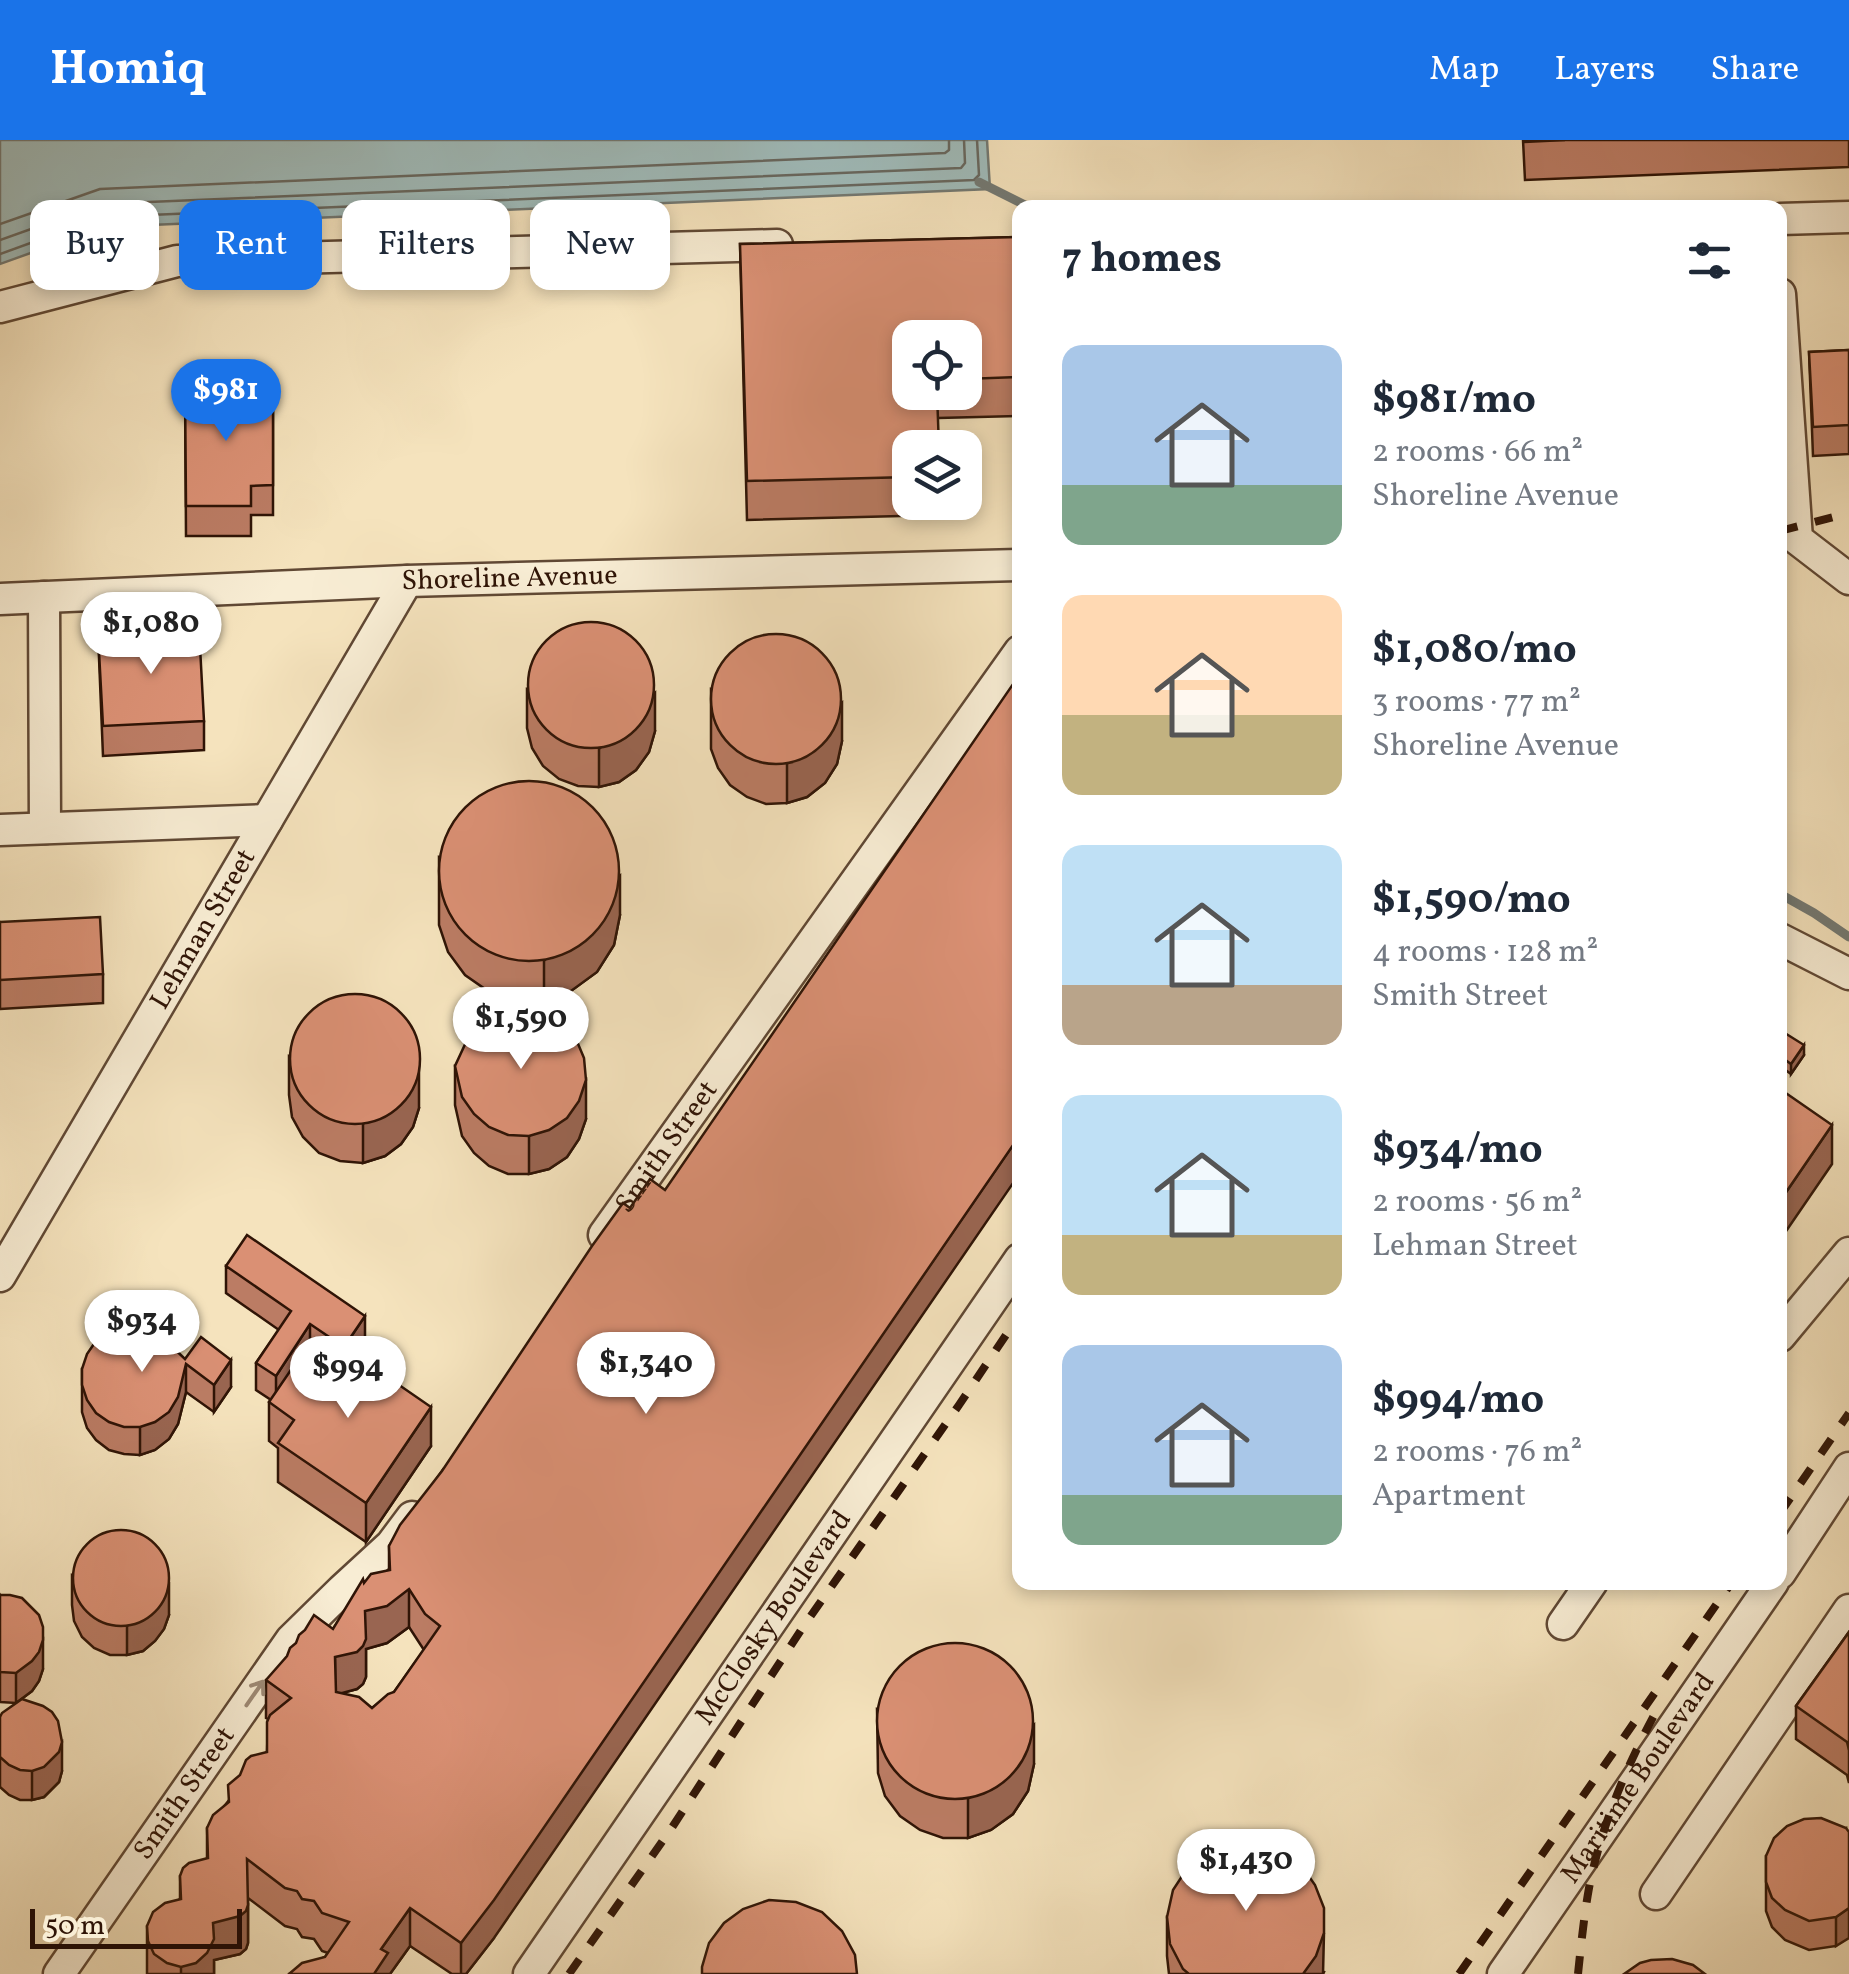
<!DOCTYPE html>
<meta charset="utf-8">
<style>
body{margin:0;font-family:Vollkorn,serif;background:#f6f6f7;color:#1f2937;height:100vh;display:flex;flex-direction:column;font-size:38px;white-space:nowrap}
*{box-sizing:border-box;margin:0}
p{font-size:32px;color:#747a83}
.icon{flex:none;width:55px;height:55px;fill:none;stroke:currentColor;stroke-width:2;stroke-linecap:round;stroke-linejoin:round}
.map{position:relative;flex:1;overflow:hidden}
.side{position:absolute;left:1012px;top:60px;width:775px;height:1390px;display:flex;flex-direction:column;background:#fff;border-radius:20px;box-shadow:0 5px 15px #0003}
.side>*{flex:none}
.top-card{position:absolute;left:30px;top:60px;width:832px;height:90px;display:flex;gap:20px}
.controls{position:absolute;left:892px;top:180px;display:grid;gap:20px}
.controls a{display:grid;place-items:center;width:90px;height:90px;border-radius:20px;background:#fff;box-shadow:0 5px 15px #0003;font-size:50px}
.scale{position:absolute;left:30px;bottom:25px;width:212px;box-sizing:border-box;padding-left:10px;border:5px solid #2f1406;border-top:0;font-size:28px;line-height:35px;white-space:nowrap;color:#2f1406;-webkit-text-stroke:8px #f8edd4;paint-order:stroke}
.price{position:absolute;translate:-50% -85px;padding:0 22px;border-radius:35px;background:#fff;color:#222;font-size:32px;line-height:65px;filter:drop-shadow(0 2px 5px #0008)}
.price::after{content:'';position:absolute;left:50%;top:60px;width:30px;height:22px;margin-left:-15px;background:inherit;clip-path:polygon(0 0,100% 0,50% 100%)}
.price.active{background:#1a73e8;color:#fff}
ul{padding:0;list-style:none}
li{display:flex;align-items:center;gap:30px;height:250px;padding:0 50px}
li span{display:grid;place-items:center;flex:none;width:280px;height:200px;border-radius:20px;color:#555}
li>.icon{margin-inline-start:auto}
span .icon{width:120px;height:120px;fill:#fffc;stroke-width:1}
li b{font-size:42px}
h2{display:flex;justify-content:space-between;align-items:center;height:120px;padding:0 50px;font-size:42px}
.pill{padding:0 35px;border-radius:20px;background:#fff;box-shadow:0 5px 15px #0003;font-size:35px;line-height:90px}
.pill.active{background:#1a73e8;color:#fff}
header{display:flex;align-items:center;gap:60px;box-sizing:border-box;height:140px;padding:0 50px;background:#1a73e8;color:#fff}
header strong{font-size:48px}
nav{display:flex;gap:55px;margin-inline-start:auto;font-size:35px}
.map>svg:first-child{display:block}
.water{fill:#a0bcbb;stroke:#737973;stroke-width:2.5}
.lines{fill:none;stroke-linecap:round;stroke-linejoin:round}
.shore{stroke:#686860;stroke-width:2.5}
.stream{stroke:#737973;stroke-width:9}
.minor-casing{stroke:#604834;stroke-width:35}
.minor{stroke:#f8edd4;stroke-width:30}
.rail{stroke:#2f1406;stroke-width:8;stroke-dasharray:18 18;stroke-linecap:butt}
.wall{fill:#bb7c64;stroke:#2f1406;stroke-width:2.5;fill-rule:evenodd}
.shaded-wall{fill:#996551;stroke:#2f1406;stroke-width:2.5}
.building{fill:#da9074;stroke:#2f1406;stroke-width:2.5;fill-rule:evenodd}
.oneway{stroke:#9e8b77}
.labels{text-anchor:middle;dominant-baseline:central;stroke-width:10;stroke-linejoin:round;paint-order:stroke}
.street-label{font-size:28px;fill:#2f1406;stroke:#f8edd4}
</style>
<header>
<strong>Homiq</strong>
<nav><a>Map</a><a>Layers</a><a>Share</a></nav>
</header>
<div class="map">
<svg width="1849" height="1834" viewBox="0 0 1849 1834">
<rect width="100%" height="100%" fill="#f5e3bd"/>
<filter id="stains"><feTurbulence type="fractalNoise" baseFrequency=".002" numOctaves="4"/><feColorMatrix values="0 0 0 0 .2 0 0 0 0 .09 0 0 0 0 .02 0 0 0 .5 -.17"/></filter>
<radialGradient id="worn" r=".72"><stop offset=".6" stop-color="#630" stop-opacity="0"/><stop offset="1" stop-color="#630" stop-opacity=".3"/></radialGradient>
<path class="water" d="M0 0H987L990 49 103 87 0 124Z"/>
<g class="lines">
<g class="shore">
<path d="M0 84 100 49 945 13 949 10V0"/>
<path d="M0 100 101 64 961 28 965 23 964 0"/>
<path d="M0 114 102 77 974 40 979 35 977 0"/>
</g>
<g class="stream">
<path d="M979 42 1031 68"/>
<path d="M1780 754 1814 773 1849 797"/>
</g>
<defs>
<g id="minor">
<path d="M1780 79 1849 77"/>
<path d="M1780 154 1797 399 1849 439"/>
<path d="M0 167 177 121 777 105"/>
<path d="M44 457 45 688"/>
<path id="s1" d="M0 459 407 441 1020 425"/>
<path d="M0 690 267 680"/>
<path d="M1780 799 1849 834"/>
<path id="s2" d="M604 1095 1020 511"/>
<path id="s3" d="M0 1136 407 441"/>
<path d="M1780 1196 1849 1113"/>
<path d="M1780 1433 1849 1328"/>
<path d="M1563 1484 1592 1442"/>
<path d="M1656 1754 1849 1470"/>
<path id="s4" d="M59 1834 291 1500 342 1450 391 1405 412 1377"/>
<path id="s5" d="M529 1834 1020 1119"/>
<path id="s6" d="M1503 1834 1773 1442"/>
</g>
</defs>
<use href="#minor" class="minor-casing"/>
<use href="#minor" class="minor"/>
<g class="rail">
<path d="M1780 391 1849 373"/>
<path d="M1780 1373 1849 1273"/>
<path d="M569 1834 671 1689 803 1487 959 1265 1020 1174"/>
<path d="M1459 1834 1732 1442"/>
<path d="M1578 1834C1581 1805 1584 1776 1589 1748 1601 1686 1627 1625 1657 1570"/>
</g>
</g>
<g class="wall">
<path d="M1523 0H1849V27L1525 40Z"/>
<path d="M1020 97V276L938 278 910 308V362H940V375L747 380 740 104ZM965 198V252H910Z"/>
<path d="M1849 210V314L1813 316 1809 212Z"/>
<path d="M185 243 251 263H273V375H251V396H186Z"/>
<path d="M98 493 204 581V610L103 616Z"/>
<path d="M527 549 655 591 649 612 636 630 619 642 599 647 578 646 559 639 543 626 532 608 527 588Z"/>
<path d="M711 549 842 601 837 624 825 643 807 657 787 663 766 664 747 657 730 645 718 628 711 609Z"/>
<path d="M439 717 620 775 614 805 597 832 571 851 544 860H516L488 851 465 835 448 812 439 785Z"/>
<path d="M0 782 103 834V863L0 869Z"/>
<path d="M1780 890 1804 915 1791 934 1780 926Z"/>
<path d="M289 916 419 968 413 987 401 1004 385 1016 363 1023 340 1021 319 1013 303 997 292 977 289 955Z"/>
<path d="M455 926 586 979 579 999 567 1017 549 1029 529 1034H508L489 1026 474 1013 462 996 455 965Z"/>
<path d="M226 1126 365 1203 356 1216 431 1306 366 1402 278 1342V1308L269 1301V1262L271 1260 256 1250V1223L279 1190 226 1153ZM310 1212 331 1226 322 1239 302 1225Z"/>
<path d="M185 1219 231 1247 214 1272 186 1252 178 1284 169 1299 155 1310 140 1315 124 1314 109 1310 96 1300 87 1288 82 1272V1229Z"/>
<path d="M442 1331 494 1798 466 1834H452L410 1806 390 1834H289L325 1817 328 1813 322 1811 314 1799 302 1797 297 1789 285 1786 248 1758V1803L246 1809 240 1814 214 1820V1834H147V1786L180 1759V1736L207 1719V1688L267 1612 268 1579 266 1578V1540L333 1489 364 1443 389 1431V1406ZM409 1487 424 1510 394 1552 372 1568 341 1553 357 1549 363 1544 366 1537V1509L387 1503Z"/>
<path d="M72 1435 169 1475 164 1489 155 1501 143 1511 127 1515H110L94 1508 82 1497 74 1481 72 1465Z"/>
<path d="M0 1455 43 1529 39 1541 32 1551 16 1563 0 1562Z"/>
<path d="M1849 1492V1643L1847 1635 1796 1599V1566Z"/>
<path d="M877 1569 1034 1624 1028 1651 1013 1674 991 1690 968 1698H943L920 1690 900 1676 885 1656 878 1633Z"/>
<path d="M0 1577 62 1631 59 1642 44 1657 32 1660H20L9 1655 0 1647Z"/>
<path d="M1846 1688 1836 1806 1809 1810 1785 1800 1772 1787 1766 1771V1716Z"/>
<path d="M1167 1777 1324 1832 1323 1834H1169L1167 1816Z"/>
</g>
<g class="shaded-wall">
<path d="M655 553V591L649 612 636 630 619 642 599 647V609Z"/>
<path d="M842 563V601L837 624 825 643 807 657 787 663V624Z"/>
<path d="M620 736V775L614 805 597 832 571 851 544 860V821Z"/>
<path d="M1804 905V915L1791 934V924Z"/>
<path d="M419 929V968L413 987 401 1004 385 1016 363 1023V984Z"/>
<path d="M586 940V979L579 999 567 1017 549 1029 529 1034V996Z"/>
<path d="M1832 985V1024L1780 1100V1061Z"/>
<path d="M1020 995V1033L494 1798 466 1834H461V1803Z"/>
<path d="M365 1176V1203L344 1234V1207Z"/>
<path d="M310 1184V1212L276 1263V1236Z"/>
<path d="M231 1220V1247L214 1272V1245Z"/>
<path d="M186 1224V1252L178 1284 169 1299 155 1310 140 1315V1287Z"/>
<path d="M431 1267V1306L366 1402V1363Z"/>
<path d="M169 1445V1475L164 1489 155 1501 143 1511 127 1515V1486Z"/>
<path d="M409 1449V1487L387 1503 366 1509V1537L363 1544 357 1549 335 1555V1517L365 1471Z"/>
<path d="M43 1500V1529L39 1541 32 1551 16 1563V1533Z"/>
<path d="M1034 1585V1624L1028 1651 1013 1674 991 1690 968 1698V1659Z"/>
<path d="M62 1602V1631L59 1642 44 1657 32 1660V1631Z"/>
<path d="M248 1765V1803L246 1809 240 1814 214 1820V1834H181V1827L213 1783Z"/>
<path d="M410 1768V1806L390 1834H374L381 1809Z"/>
<path d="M1849 1768V1798L1836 1806V1777Z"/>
<path d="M1324 1793 1323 1834H1303Z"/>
</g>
<g class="building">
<path d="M1525 0H1565L1525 2Z"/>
<path d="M1020 97V237L965 239V198H910V252H937L939 308H910V337L747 341 740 104Z"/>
<path d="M1849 210V285L1813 287 1809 212Z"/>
<path d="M185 243H251V263H273V345L251 346V366H186Z"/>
<circle cx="591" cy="545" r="63"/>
<path d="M199 488 204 581 103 586 98 493Z"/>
<circle cx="776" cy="559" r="65"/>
<path d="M1020 534V995L494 1760 461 1803 410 1768 381 1809 388 1813 374 1834H289L302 1823 325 1817 349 1782 322 1773 314 1761 302 1759 297 1751 285 1748 247 1719 248 1765 246 1771 240 1776 213 1783 214 1799 207 1813 196 1823 181 1827 167 1823 154 1814 148 1801 147 1786 153 1772 165 1763 181 1759 180 1736 183 1728 189 1723 208 1718 207 1688 213 1675 229 1662 228 1645 240 1635 246 1620 251 1616 267 1612V1582L270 1575 291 1558 266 1540 287 1516 290 1508 296 1503 299 1495 305 1490 314 1475 333 1489 363 1439 364 1443 371 1434 390 1430 389 1406 400 1385 442 1331 592 1106 623 1063 630 1068 650 1039 665 1050ZM409 1449 425 1474 440 1486 394 1552 388 1554 372 1568 359 1557 336 1552 335 1517 357 1512 363 1506 366 1499 365 1471 387 1466Z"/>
<circle cx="529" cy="731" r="90"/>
<path d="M100 777 103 834 0 840V782Z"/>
<circle cx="355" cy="919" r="65"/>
<path d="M521 868 543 872 561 882 576 899 584 918 586 940 579 961 567 978 549 990 529 996 508 995 489 987 474 974 462 957 455 926 468 898 481 882 500 872Z"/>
<path d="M1780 890 1804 905 1791 924 1780 916Z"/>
<path d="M1780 949 1832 985 1780 1061Z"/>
<path d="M247 1095 365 1176 344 1207 310 1184 276 1236 256 1223 291 1171 226 1126Z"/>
<path d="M125 1187 143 1188 159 1194 185 1219 201 1197 231 1220 214 1245 186 1224 178 1257 169 1272 155 1282 140 1287H124L109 1282 96 1273 87 1260 82 1245V1229L87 1214 96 1201 108 1192Z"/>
<path d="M344 1207 431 1267 366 1363 278 1303 294 1280 269 1262 297 1221 322 1239Z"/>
<circle cx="121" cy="1438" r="48"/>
<path d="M0 1455H10L22 1458 39 1475 43 1487V1500L39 1512 32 1521 16 1533 0 1532Z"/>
<path d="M1849 1492V1610L1847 1602 1796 1566Z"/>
<circle cx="955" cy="1581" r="78"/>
<path d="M22 1559 43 1566 52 1572 58 1581 62 1602 59 1612 44 1627 32 1631 20 1630 9 1625 0 1617V1577L2 1573Z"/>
<path d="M1821 1678 1846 1688 1849 1692V1768L1836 1777 1809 1781 1785 1770 1772 1758 1766 1742V1716L1774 1698 1787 1686 1804 1679Z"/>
<path d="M1257 1703 1281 1711 1301 1725 1315 1745 1324 1768V1793L1316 1816 1303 1834H1189L1183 1829 1170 1804 1167 1777 1173 1750 1188 1727 1209 1711 1233 1704Z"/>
<path d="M769 1760 796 1762 822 1772 842 1791 855 1815 857 1834H702V1827L709 1803 724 1783 743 1769Z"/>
<path d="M1672 1819 1693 1825 1705 1834H1624L1640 1823 1651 1820Z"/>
</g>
<defs><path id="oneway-shaft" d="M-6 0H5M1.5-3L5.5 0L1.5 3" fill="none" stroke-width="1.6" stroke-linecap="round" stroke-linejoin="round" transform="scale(2.5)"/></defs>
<use class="oneway" href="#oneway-shaft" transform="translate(255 1553) rotate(-55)"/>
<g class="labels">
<g class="street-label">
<text stroke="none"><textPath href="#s1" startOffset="510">Shoreline Avenue</textPath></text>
<text stroke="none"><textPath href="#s3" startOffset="402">Lehman Street</textPath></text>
<text stroke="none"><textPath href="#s2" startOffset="108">Smith Street</textPath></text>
<text stroke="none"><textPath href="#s5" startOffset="432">McClosky Boulevard</textPath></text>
<text stroke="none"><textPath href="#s6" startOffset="238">Maritime Boulevard</textPath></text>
<text stroke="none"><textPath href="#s4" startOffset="220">Smith Street</textPath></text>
</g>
</g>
<rect width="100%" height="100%" filter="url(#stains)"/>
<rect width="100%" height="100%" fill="url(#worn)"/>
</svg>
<div class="controls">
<a><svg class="icon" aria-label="locate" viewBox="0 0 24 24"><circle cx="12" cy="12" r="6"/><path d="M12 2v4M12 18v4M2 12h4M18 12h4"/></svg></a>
<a><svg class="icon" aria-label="layers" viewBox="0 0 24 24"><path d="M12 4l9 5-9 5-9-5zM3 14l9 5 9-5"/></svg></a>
</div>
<div class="scale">50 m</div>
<b class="price active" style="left:226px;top:304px">$981</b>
<b class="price" style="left:151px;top:537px">$1,080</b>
<b class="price" style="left:521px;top:932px">$1,590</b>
<b class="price" style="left:142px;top:1235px">$934</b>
<b class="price" style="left:646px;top:1277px">$1,340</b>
<b class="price" style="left:348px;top:1281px">$994</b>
<b class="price" style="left:1246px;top:1774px">$1,430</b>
<div class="top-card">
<a class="pill">Buy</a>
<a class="pill active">Rent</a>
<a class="pill">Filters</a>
<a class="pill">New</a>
</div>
<section class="side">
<h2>7 homes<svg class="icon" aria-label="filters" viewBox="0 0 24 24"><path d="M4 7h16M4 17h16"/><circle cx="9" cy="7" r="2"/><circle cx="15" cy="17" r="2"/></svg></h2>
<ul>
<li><span style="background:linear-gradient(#a9c7e8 70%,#7fa58c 0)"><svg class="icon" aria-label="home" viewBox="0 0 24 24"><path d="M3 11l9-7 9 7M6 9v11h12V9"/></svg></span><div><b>$981/mo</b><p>2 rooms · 66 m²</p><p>Shoreline Avenue</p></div></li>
<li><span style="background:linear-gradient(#ffd9b3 60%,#c2b280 0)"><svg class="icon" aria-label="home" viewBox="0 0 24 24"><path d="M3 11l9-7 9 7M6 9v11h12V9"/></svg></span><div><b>$1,080/mo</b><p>3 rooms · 77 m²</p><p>Shoreline Avenue</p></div></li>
<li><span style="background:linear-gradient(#bfe0f5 70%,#b9a48a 0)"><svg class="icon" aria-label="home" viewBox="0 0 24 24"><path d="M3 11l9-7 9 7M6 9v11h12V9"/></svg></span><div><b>$1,590/mo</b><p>4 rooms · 128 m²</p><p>Smith Street</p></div></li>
<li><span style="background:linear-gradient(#bfe0f5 70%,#c2b280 0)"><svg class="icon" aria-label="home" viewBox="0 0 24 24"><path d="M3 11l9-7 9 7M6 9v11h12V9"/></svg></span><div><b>$934/mo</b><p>2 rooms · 56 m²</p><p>Lehman Street</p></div></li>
<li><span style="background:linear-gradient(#a9c7e8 75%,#7fa58c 0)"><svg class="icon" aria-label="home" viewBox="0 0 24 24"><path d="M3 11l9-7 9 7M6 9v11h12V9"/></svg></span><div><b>$994/mo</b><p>2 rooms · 76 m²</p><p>Apartment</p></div></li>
</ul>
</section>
</div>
